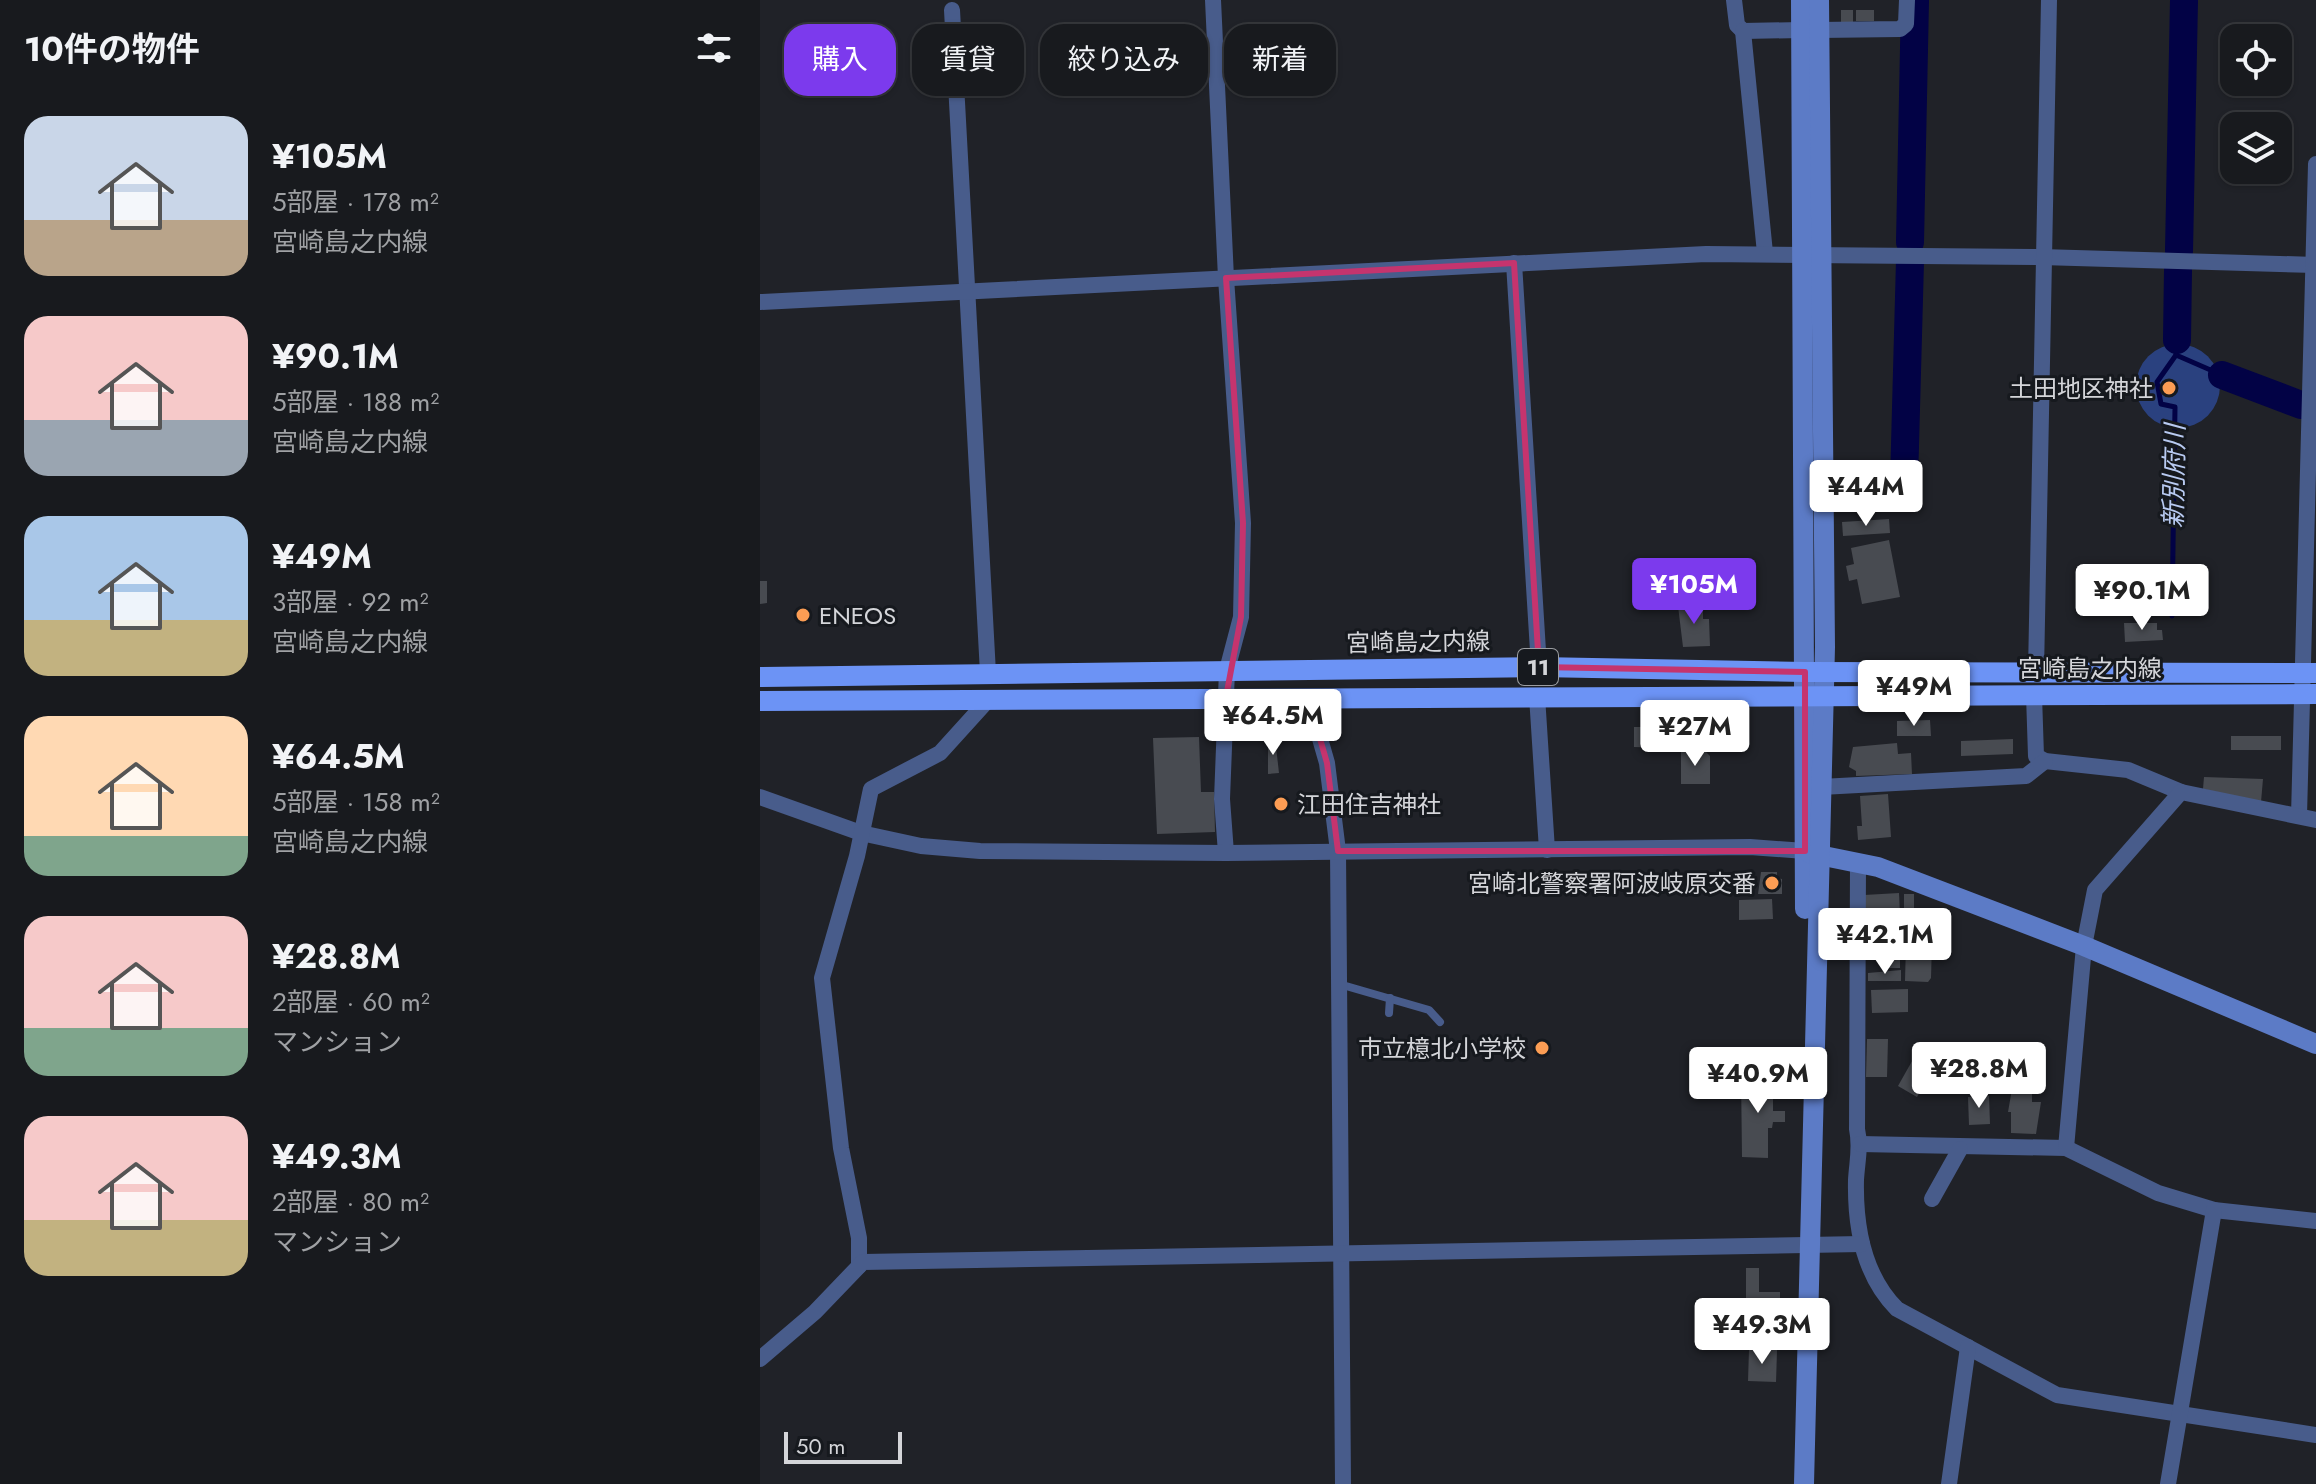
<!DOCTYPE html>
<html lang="ja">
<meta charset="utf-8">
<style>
body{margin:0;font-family:Jost,"Noto Sans JP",sans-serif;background:#212327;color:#f1f3f6;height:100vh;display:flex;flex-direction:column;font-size:30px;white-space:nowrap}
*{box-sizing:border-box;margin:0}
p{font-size:26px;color:#9fa1a4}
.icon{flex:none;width:44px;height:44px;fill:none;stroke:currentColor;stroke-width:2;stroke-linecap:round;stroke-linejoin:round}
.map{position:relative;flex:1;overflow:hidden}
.panel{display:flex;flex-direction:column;background:#181a1e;width:760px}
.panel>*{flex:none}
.guide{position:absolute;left:24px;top:24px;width:760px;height:72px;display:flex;gap:16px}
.controls{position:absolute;left:1460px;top:24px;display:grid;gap:16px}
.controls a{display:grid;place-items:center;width:72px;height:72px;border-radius:16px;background:#181a1e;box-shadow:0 2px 6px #0004,0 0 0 2px #36383c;font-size:40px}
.scale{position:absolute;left:24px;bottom:20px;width:118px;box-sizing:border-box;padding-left:8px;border:4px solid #d4d5d9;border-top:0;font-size:22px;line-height:28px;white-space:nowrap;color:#d4d5d9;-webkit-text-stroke:6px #16191e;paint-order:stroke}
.price{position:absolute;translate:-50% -68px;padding:0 18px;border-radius:8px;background:#fff;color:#222;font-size:26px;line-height:52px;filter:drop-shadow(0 2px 4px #0008)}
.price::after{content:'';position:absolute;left:50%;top:48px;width:24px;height:18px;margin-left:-12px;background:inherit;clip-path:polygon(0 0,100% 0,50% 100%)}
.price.selected{background:#7c3aed;color:#fff}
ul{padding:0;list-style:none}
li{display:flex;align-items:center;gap:24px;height:200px;padding:0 24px}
li span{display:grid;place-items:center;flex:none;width:224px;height:160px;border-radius:24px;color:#555}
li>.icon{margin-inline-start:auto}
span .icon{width:96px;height:96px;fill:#fffc;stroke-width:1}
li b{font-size:34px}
h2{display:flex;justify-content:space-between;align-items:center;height:96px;padding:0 24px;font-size:34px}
.tag{padding:0 28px;border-radius:24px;background:#181a1e;box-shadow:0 2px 6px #0004,0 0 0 2px #36383c;font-size:28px;line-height:72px}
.tag.selected{background:#7c3aed;color:#fff}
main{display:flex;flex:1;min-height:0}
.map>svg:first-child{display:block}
.green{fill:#2a417f}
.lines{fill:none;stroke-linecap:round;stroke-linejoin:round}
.stream{stroke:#020245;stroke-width:5}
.river{stroke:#020245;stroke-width:28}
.building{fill:#484b51}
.lane{stroke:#485c8b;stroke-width:8}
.street{stroke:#485c8b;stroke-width:16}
.secondary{stroke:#5c7bc6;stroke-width:20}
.primary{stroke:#6c93f5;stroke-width:20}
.marked{fill:none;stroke:#c5346e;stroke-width:6;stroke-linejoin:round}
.poi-dot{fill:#fc9d54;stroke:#16191e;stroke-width:3}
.labels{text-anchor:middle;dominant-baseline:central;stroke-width:6;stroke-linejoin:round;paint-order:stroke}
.shield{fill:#16191e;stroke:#9b9da1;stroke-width:2}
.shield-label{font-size:22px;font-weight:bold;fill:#d4d5d9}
.poi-label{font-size:24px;fill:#d4d5d9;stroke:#16191e;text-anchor:end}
.street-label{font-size:24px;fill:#d4d5d9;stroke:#16191e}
.water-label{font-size:26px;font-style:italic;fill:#b8caf1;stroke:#16191e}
</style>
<main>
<section class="panel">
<h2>10件の物件<svg class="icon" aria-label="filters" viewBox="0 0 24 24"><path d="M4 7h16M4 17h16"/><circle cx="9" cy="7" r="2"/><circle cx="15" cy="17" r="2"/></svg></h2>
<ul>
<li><span style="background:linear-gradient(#c9d6e8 65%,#b9a48a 0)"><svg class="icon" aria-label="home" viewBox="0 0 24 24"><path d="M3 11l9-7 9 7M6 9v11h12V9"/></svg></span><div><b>¥105M</b><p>5部屋 · 178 m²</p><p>宮崎島之内線</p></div></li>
<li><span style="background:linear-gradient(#f6c9c9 65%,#9aa5b1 0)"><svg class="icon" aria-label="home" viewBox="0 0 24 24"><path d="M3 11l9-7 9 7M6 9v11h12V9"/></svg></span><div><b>¥90.1M</b><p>5部屋 · 188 m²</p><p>宮崎島之内線</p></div></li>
<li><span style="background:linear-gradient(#a9c7e8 65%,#c2b280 0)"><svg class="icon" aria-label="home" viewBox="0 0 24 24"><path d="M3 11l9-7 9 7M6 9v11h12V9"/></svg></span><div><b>¥49M</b><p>3部屋 · 92 m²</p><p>宮崎島之内線</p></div></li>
<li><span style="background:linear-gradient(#ffd9b3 75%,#7fa58c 0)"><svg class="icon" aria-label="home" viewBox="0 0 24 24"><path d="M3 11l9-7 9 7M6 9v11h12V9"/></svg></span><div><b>¥64.5M</b><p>5部屋 · 158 m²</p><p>宮崎島之内線</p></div></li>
<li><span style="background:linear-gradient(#f6c9c9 70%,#7fa58c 0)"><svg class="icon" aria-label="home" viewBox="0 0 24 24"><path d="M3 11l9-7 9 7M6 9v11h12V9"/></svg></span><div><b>¥28.8M</b><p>2部屋 · 60 m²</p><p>マンション</p></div></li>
<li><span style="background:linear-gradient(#f6c9c9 65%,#c2b280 0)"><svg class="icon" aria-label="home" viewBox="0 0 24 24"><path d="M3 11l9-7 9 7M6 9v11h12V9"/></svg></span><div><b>¥49.3M</b><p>2部屋 · 80 m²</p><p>マンション</p></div></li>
</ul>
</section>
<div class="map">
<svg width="1556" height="1484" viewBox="0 0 1556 1484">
<rect width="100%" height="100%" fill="#202228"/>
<circle class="green" cx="1418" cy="386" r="42"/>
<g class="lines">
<g class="stream">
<path d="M1417 340 1416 355 1462 375"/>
<path d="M1412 616 1415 407 1401 404 1397 382 1416 355"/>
</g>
<g class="river">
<path d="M1150 242 1155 0"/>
<path d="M1419 251 1424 0"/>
<path d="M1417 340 1418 270"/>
<path d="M1462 375 1541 405"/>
<path d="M1144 482 1150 261"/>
</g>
</g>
<g class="building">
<rect x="1081" y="10" width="12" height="12"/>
<rect x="1096" y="10" width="18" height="11"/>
<path d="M1129 519 1130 533 1083 536 1082 522Z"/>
<path d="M1129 540 1140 597 1102 604 1097 579 1089 581 1086 566 1094 564 1091 548Z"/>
<path d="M0 581H7V603L0 604Z"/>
<path d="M943 604V619H949L950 646 923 647 918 606Z"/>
<path d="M1364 623H1397V630H1402L1403 640 1365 642Z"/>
<path d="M1170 720 1171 736H1137V721Z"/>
<path d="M874 727H905V748L874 747Z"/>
<rect x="1471" y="736" width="50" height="14"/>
<path d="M439 737 441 792H454L455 832 397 834 393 738Z"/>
<path d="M515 738 519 773 508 774V739Z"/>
<path d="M1253 739V754L1201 756V741Z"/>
<path d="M1137 743 1138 754 1151 753 1152 774 1096 776V771L1089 767 1093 747Z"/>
<path d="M945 751 950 756V784H921V752Z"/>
<path d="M1444 777 1503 779 1501 802 1443 789Z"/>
<path d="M1128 794 1131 837 1098 840 1097 826H1102L1100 796Z"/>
<path d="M1001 872H1017V878L1022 879V894H998Z"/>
<path d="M1139 893 1140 915 1106 917 1104 895Z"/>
<rect x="1144" y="894" width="10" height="24"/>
<path d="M1012 899 1013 919 979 920V900Z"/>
<path d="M1178 920 1180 935 1168 936 1166 921Z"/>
<path d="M1123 926H1140V968H1124Z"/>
<path d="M1172 943 1171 978 1168 982 1145 981 1146 944Z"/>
<path d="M1141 970V981H1108V973Z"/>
<path d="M1148 989V1012L1112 1013 1111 990Z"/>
<path d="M1107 1039H1128L1127 1077H1106Z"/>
<path d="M1160 1047 1179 1058 1157 1097 1138 1086Z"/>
<path d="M1021 1050 1023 1071 983 1072 984 1051Z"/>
<path d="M981 1076 1013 1077V1111H1025V1122H1013L1012 1128H1008V1158L982 1157Z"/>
<path d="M1235 1078 1236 1090 1213 1091 1212 1079Z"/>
<path d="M1252 1089H1272V1102H1281L1276 1134 1251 1133V1112H1248Z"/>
<path d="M1229 1096 1230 1124 1209 1125 1208 1097Z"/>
<path d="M986 1268H999V1292H1020V1314H1002V1308H986Z"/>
<path d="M989 1349 1017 1350 1016 1382 988 1381Z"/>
</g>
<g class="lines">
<g class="lane">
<path d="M579 984 669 1010 680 1022"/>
<path d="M629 1013 630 998"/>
</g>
<g class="street">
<path d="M453 0 466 278 483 523 481 617 467 670 462 799 466 853"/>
<path d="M974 0 977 25 983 31 1041 30"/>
<path d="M192 10 228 673"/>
<path d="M1059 30 1140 29 1146 24 1147 0"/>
<path d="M983 31 1005 253"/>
<path d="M754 263 779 667"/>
<path d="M0 302 946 254 1281 257 1556 265"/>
<path d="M1276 672 1289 0"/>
<path d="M1274 695 1276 756 1285 761 1368 770 1421 792"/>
<path d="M777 696 787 850"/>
<path d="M548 697 567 763 578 851 583 1484"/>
<path d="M1061 787 1266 776 1285 761"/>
<path d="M0 797 101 833 161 846 220 851 466 853 990 847 1045 851"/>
<path d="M1539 816 1556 164"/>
<path d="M1098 862 1097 1129C1101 1147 1097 1162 1096 1180 1095 1226 1103 1275 1137 1309L1297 1395 1556 1435"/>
<path d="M1100 1144 1306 1148 1398 1193 1454 1210 1556 1221"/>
<path d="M1306 1148 1324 946 1335 890 1421 792 1556 820"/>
<path d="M1172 1199 1200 1149"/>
<path d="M99 1266V1238L81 1148 62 978 97 856 111 789 180 753 228 700"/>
<path d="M0 1359 55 1312 103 1262 1102 1244"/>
<path d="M1189 1484 1208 1347"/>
<path d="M1408 1484 1454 1210"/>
</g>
<g class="secondary">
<path d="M1041 0 1045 909"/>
<path d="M1049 853 1118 867 1324 946 1556 1044"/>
<path d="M1044 1484 1065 647 1059 0"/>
</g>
<g class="primary">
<path d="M0 677 779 667 1045 672 1556 673"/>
<path d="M0 701 1556 694"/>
</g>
</g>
<path class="marked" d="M754 263 779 667 1045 672V851H578L567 763 548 697H466L481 617 483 523 466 278Z"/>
<g class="poi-dot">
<circle cx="1409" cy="388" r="8"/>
<circle cx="43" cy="615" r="8"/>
<circle cx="521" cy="804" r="8"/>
<circle cx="1012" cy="883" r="8"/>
<circle cx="782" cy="1048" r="8"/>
</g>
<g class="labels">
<rect class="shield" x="758" y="649" width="40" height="36" rx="6"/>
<g class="shield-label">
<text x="778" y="667">11</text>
</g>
<g class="poi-label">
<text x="1393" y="388">土田地区神社</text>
<text x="59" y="615" text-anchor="start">ENEOS</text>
<text x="537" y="804" text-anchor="start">江田住吉神社</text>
<text x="996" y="883">宮崎北警察署阿波岐原交番</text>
<text x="766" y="1048">市立檍北小学校</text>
</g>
<g class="street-label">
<text transform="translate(658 642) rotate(-1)">宮崎島之内線</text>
<text x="1330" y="668">宮崎島之内線</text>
</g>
<g class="water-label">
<text transform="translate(1414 476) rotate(-89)">新別府川</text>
</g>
</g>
</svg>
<div class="controls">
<a><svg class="icon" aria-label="locate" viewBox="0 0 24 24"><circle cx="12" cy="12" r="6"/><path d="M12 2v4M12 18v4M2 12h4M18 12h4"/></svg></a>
<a><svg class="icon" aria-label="layers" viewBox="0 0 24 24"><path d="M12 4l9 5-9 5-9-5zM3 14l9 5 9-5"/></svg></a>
</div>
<div class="scale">50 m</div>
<b class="price" style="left:1106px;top:528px">¥44M</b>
<b class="price selected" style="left:934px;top:626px">¥105M</b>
<b class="price" style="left:1382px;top:632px">¥90.1M</b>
<b class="price" style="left:1154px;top:728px">¥49M</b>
<b class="price" style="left:513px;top:757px">¥64.5M</b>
<b class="price" style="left:935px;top:768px">¥27M</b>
<b class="price" style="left:1125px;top:976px">¥42.1M</b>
<b class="price" style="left:1219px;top:1110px">¥28.8M</b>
<b class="price" style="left:998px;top:1115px">¥40.9M</b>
<b class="price" style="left:1002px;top:1366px">¥49.3M</b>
<div class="guide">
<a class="tag selected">購入</a>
<a class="tag">賃貸</a>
<a class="tag">絞り込み</a>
<a class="tag">新着</a>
</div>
</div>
</main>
